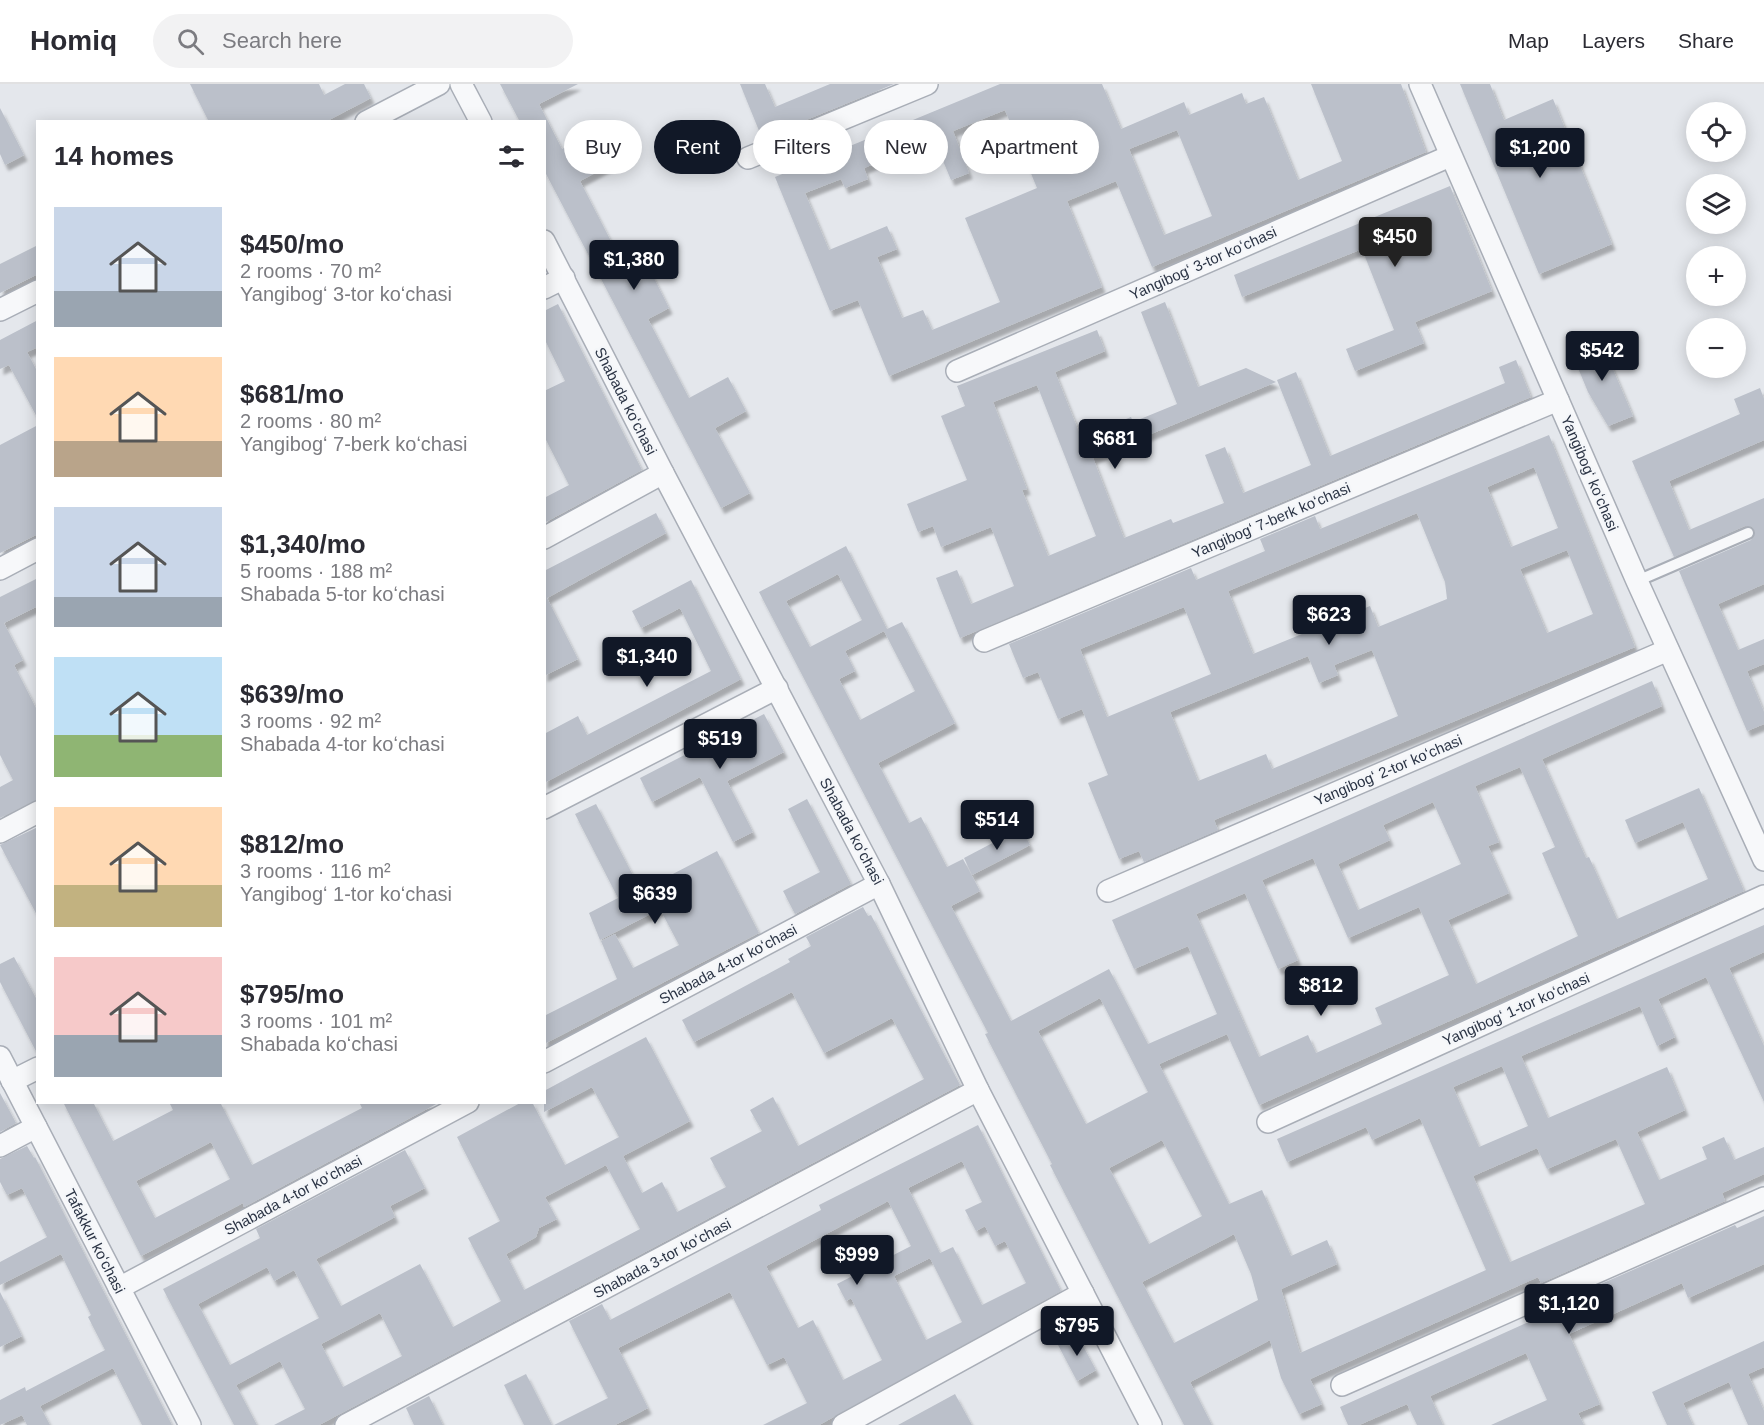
<!DOCTYPE html>
<meta charset="utf-8">
<style>
body{margin:0;font-family:Arial,sans-serif;background:#f2f2f3;color:#2b2b33;height:100vh;display:flex;flex-direction:column;font-size:22px;white-space:nowrap}
*{box-sizing:border-box;margin:0}
p{font-size:20px;color:#7c7c81}
.icon{flex:none;width:33px;height:33px;fill:none;stroke:currentColor;stroke-width:2;stroke-linecap:round;stroke-linejoin:round}
.map{position:relative;flex:1;overflow:hidden}
.panel{position:absolute;left:36px;top:36px;width:510px;height:984px;display:flex;flex-direction:column;background:#fff;border-radius:0px;box-shadow:0 3px 15px #0003}
.panel>*{flex:none}
.guide{position:absolute;left:564px;top:36px;width:570px;height:54px;display:flex;gap:12px}
.buttons{position:absolute;left:1686px;top:18px;display:grid;gap:12px}
.buttons a{display:grid;place-items:center;width:60px;height:60px;border-radius:50%;background:#fff;box-shadow:0 3px 15px #0003;font-size:30px}
.price{position:absolute;translate:-50% -51px;padding:0 14px;border-radius:6px;background:#111827;color:#fff;font-size:20px;line-height:39px;filter:drop-shadow(0 2px 3px #0008)}
.price::after{content:'';position:absolute;left:50%;top:36px;width:18px;height:14px;margin-left:-9px;background:inherit;clip-path:polygon(0 0,100% 0,50% 100%)}
.price.active{background:#222;color:#fff}
ul{padding:0;list-style:none}
li{display:flex;align-items:center;gap:18px;height:150px;padding:0 18px}
li span{display:grid;place-items:center;flex:none;width:168px;height:120px;border-radius:0px;color:#555}
li>.icon{margin-inline-start:auto}
span .icon{width:72px;height:72px;fill:#fffc;stroke-width:1}
li b{font-size:26px}
h2{display:flex;justify-content:space-between;align-items:center;height:72px;padding:0 18px;font-size:26px}
.pill{padding:0 21px;border-radius:27px;background:#fff;box-shadow:0 3px 15px #0003;font-size:21px;line-height:54px}
.pill.active{background:#111827;color:#fff}
header{display:flex;align-items:center;gap:36px;box-sizing:border-box;height:84px;padding:0 30px;background:#fff;border-bottom:2px solid #e1e1e2}
header strong{font-size:28px}
nav{display:flex;gap:33px;margin-inline-start:auto;font-size:21px}
.search{width:420px;height:54px;background:#f2f2f3;display:flex;align-items:center;gap:15px;box-sizing:border-box;padding:0 21px;border-radius:33px;color:#7c7c81;font-size:22px}
.map>svg:first-child{display:block}
.building{fill:#bbc0ca;fill-rule:evenodd;filter:url(#shadow)}
.lines{fill:none;stroke-linecap:round;stroke-linejoin:round}
.lane-casing{stroke:#a9aeb7;stroke-width:14}
.street-casing{stroke:#a9aeb7;stroke-width:24}
.lane{stroke:#f7f8fa;stroke-width:10}
.street{stroke:#f7f8fa;stroke-width:21}
.labels{text-anchor:middle;dominant-baseline:central;stroke-width:4.5;stroke-linejoin:round;paint-order:stroke}
.street-label{font-size:15px;fill:#2b3445;stroke:#f4f6f9}
</style>
<header>
<strong>Homiq</strong>
<div class="search"><svg class="icon" aria-label="search" viewBox="0 0 24 24"><circle cx="10" cy="10" r="6"/><path d="M15 15l6 6"/></svg>Search here</div>
<nav><a>Map</a><a>Layers</a><a>Share</a></nav>
</header>
<div class="map">
<svg width="1764" height="1341" viewBox="0 0 1764 1341">
<defs>
<filter id="shadow"><feDropShadow dx="3.5" dy="6" stdDeviation="1.5" flood-color="#0004"/></filter>
</defs>
<rect width="100%" height="100%" fill="#e4e7ec"/>
<g class="building">
<path d="M190 0H319L324 11 345 0H364L371 14 325 38H209Z"/>
<path d="M500 0H578L539 20 562 65 609 41 625 73 580 97 632 198 651 188 669 224 648 235 689 314 728 293 746 327 715 344 750 409 721 424 544 86V38H520Z"/>
<path d="M740 0H765L775 23 830 0H894L762 54Z"/>
<path d="M1000 0H1102L1121 45 1184 18 1189 31 1242 9 1246 20 1264 13 1298 96 1342 77 1311 0H1401L1426 68 1152 183 1116 97 1067 117 1102 203 889 292 858 216 830 227 775 93ZM1005 26 1037 104 965 134 1000 218 932 246 923 226 902 234 877 173 897 165 887 142 829 166 805 109 841 95 845 104 868 95 864 84 934 55 951 96 969 89 953 47ZM1177 46 1212 132 1164 151 1129 65Z"/>
<path d="M1460 0H1490L1504 36 1553 15 1612 160 1539 190Z"/>
<path d="M0 24 24 71 5 81 0 70Z"/>
<path d="M1450 102 1492 207 1415 238 1424 259 1355 287 1346 265 1394 246 1362 165 1242 213 1234 191Z"/>
<path d="M38 161V190L0 209V180Z"/>
<path d="M1165 218 1198 303 1246 284 1276 298 1093 374 1124 454 1171 435 1173 439 1224 419 1205 371 1225 363 1243 409 1311 381 1277 296 1296 288 1330 372 1505 299 1499 283 1516 276 1531 313 960 554 936 494 957 486 971 520 1014 502 991 443 941 463 933 442 918 448 907 420 967 396 941 332 965 322 957 302 1097 246 1105 267 1055 288 1081 353 1131 333 1133 338 1177 320 1141 228ZM1037 301 1096 452 1048 472 1022 406 1027 405 993 318Z"/>
<path d="M558 220 642 386 544 439V414L569 401 544 352V307L565 297 544 254V227Z"/>
<path d="M38 236V263L27 268 38 289V335L9 281 0 285V256Z"/>
<path d="M1600 255 1633 332 1608 342 1588 308 1571 267Z"/>
<path d="M1760 304 1764 315V356L1669 397 1689 446 1764 414V500L1718 520 1738 566 1764 555V580L1747 587 1764 628V640L1747 647 1679 487 1751 456 1755 447 1752 443 1745 442 1674 473 1632 377 1740 330 1734 315Z"/>
<path d="M38 341V450L0 469V361Z"/>
<path d="M1549 351 1635 563 1214 736 1218 746 1144 778 1139 767 1119 775 1088 699 1108 691 1082 625 1058 635 1038 588 1023 594 1009 560 1191 484 1196 496 1265 467 1260 455 1315 432 1320 445ZM1534 383 1558 444 1511 463 1487 403ZM1417 429 1445 498 1447 515 1378 543 1370 522 1253 570 1228 507ZM1567 466 1593 530 1547 549 1520 485ZM1184 523 1211 590 1107 633 1080 565ZM1372 566 1398 632 1272 685 1266 670 1198 697 1170 628 1308 572 1319 599 1338 591 1334 581Z"/>
<path d="M656 429 666 449 547 514 578 575 544 592V487Z"/>
<path d="M846 462 887 545 902 538 955 639 878 679 909 739 921 733 947 783 963 775 980 807 951 822 1011 937 1109 885 1148 960 1217 930 1188 862 1134 885 1112 836 1652 597 1662 622 1542 675 1586 774 1589 773 1617 835 1708 795 1683 738 1635 759 1625 736 1699 704 1744 807 1259 1021 1227 950 1159 980 1229 1120 1262 1106 1291 1172 1327 1156 1337 1180 1281 1205 1300 1269 1486 1186 1420 1034 1372 1056 1366 1043 1287 1078 1277 1055 1764 841V868L1729 884 1764 962V1018L1706 893 1658 915 1675 953 1657 962 1640 922 1521 972 1548 1034 1667 983 1685 1026 1637 1048 1659 1096 1707 1075 1702 1063 1724 1053 1734 1076 1764 1063V1090L1722 1109 1725 1117 1541 1199 1538 1193 1310 1295 1322 1320 1299 1330 1281 1294 1270 1256 1190 1298 1212 1341H1184L1050 1081 1052 1080 985 950 988 949 759 508ZM838 490 862 536 810 563 786 517ZM884 547 915 607 860 636 839 595 855 587 845 567ZM1520 683 1555 763 1542 769 1578 852 1476 900 1448 836 1509 809 1488 762 1499 758 1475 702ZM1433 718 1461 780 1358 826 1338 780 1390 756 1383 741ZM1313 774 1348 854 1419 823 1449 891 1375 924 1382 940 1316 969 1308 951 1259 973 1196 830 1245 809 1278 885 1298 876 1262 796ZM1100 914 1148 1008 1086 1040 1038 947ZM1502 982 1528 1042 1479 1063 1453 1003ZM1616 1055 1645 1120 1510 1178 1473 1092 1537 1064 1547 1085ZM1162 1056 1202 1132 1149 1160 1109 1084ZM1234 1150 1251 1190 1258 1216 1174 1259 1142 1198Z"/>
<path d="M38 494V522L4 539 23 576 14 581 38 628V715L0 734V703L13 696 0 671V513Z"/>
<path d="M691 496 741 595 544 699V650L578 632 587 651 711 587 680 524 641 544 632 527Z"/>
<path d="M764 630 784 668 727 697 753 748 733 758 700 693 652 718 640 694Z"/>
<path d="M807 715 851 800 795 830 783 807 820 788 788 725Z"/>
<path d="M596 720 639 803 642 801 644 805 717 767 759 849 544 960V932L617 895 601 857 615 850 633 884 679 861 660 825 600 856 589 829 618 814 575 730Z"/>
<path d="M38 743V833L0 761Z"/>
<path d="M1021 744 1030 761 972 791 964 774Z"/>
<path d="M863 823 868 832 871 831 960 1001 319 1341H274L305 1325 280 1277 236 1301 257 1341H234L163 1205 260 1154 256 1145 405 1066 425 1104 390 1122 395 1133 316 1175 341 1222 420 1180 453 1243 501 1217 468 1154 500 1137 457 1053 522 1018H532L565 1081 619 1053 592 1003 544 1028V1007L581 987 646 953 690 1037 623 1072 642 1109 662 1098 677 1128 726 1103 710 1074 762 1047 750 1026 773 1013 798 1062 924 995 892 934 824 969 792 908 694 958 682 936 790 878 788 875 811 862 806 853ZM606 1081 640 1145 524 1206 506 1170 536 1153 539 1144 557 1135 545 1113ZM267 1183 274 1197 294 1186 319 1234 230 1281 198 1220ZM380 1229 402 1272 343 1303 321 1260Z"/>
<path d="M14 873 38 918V971L0 898V880Z"/>
<path d="M0 1009 16 1039 0 1048Z"/>
<path d="M63 1018H93L113 1057 173 1026 169 1018H220L252 1081 362 1024 359 1018H440L244 1123 243 1119 141 1172ZM211 1058 230 1095 155 1134 136 1097Z"/>
<path d="M978 1041 1061 1207 819 1341H763L807 1319 784 1273 767 1281 730 1208 618 1264 648 1324 615 1341H554L608 1314 569 1237 602 1220 610 1236 821 1126 819 1121ZM962 1077 982 1118 965 1126 976 1147 985 1142 995 1162 1005 1157 1026 1199 982 1221 953 1163 940 1169 908 1104ZM888 1117 911 1162 837 1200 846 1217 851 1214 882 1276 843 1296 813 1236 798 1244 766 1182ZM930 1174 962 1238 926 1256 894 1192Z"/>
<path d="M27 1062 34 1074 35 1073 172 1341H142L113 1284 40 1322 50 1341H27L22 1331 0 1341V1316L25 1303 26 1307 105 1266 88 1233 91 1231 61 1170 0 1201V1178L47 1153 22 1104 7 1111 0 1098V1075Z"/>
<path d="M1764 1132V1180L1688 1214 1682 1199 1569 1250 1600 1320 1578 1329 1584 1341H1491L1547 1316 1526 1269 1430 1312 1443 1341H1417L1407 1320 1359 1341H1348L1340 1323 1553 1227 1551 1222 1735 1141 1737 1144Z"/>
<path d="M0 1208 22 1252 0 1263Z"/>
<path d="M1076 1249 1096 1286 1077 1297 1057 1259Z"/>
<path d="M1764 1257V1283L1748 1290 1764 1327V1341H1748L1729 1298 1683 1319 1693 1341H1667L1652 1308Z"/>
<path d="M526 1290 552 1341H524L504 1301Z"/>
<path d="M955 1310 972 1341H898Z"/>
<path d="M429 1312 443 1341H414L406 1324Z"/>
</g>
<g class="lines">
<defs>
<path id="lane" d="M1637 497 1748 449"/>
<g id="street">
<path d="M461 0 481 38"/>
<path d="M1420 0 1637 497 1764 776"/>
<path d="M366 38 439 0"/>
<path d="M748 74 927 0"/>
<path d="M544 157 663 389 879 800 978 1006 1151 1341"/>
<path d="M544 204 564 194"/>
<path d="M0 226 38 207"/>
<path d="M957 287 1450 72"/>
<path d="M544 454 663 389"/>
<path d="M0 485 38 465"/>
<path d="M984 557 1558 316"/>
<path d="M544 724 777 604"/>
<path d="M0 748 38 728"/>
<path d="M1108 807 1668 566"/>
<path d="M0 973 190 1341"/>
<path d="M544 978 879 800"/>
<path d="M12 997 38 984"/>
<path d="M1268 1038 1764 812"/>
<path d="M0 1062 36 1043"/>
<path d="M119 1204 468 1018"/>
<path d="M1342 1301 1764 1114"/>
<path d="M346 1341 978 1006"/>
<path d="M843 1341 1083 1209"/>
</g>
</defs>
<use href="#lane" class="lane-casing"/>
<use href="#street" class="street-casing"/>
<use href="#lane" class="lane"/>
<use href="#street" class="street"/>
</g>
<g class="labels">
<g class="street-label">
<text transform="translate(1203 179) rotate(-24)">Yangibogʻ 3-tor koʻchasi</text>
<text transform="translate(626 317) rotate(63)">Shabada koʻchasi</text>
<text transform="translate(1590 389) rotate(67)">Yangibogʻ koʻchasi</text>
<text transform="translate(1271 436) rotate(-23)">Yangibogʻ 7-berk koʻchasi</text>
<text transform="translate(1388 686) rotate(-23)">Yangibogʻ 2-tor koʻchasi</text>
<text transform="translate(852 747) rotate(62)">Shabada koʻchasi</text>
<text transform="translate(728 880) rotate(-28)">Shabada 4-tor koʻchasi</text>
<text transform="translate(1516 925) rotate(-24)">Yangibogʻ 1-tor koʻchasi</text>
<text transform="translate(293 1111) rotate(-28)">Shabada 4-tor koʻchasi</text>
<text transform="translate(95 1157) rotate(63)">Tafakkur koʻchasi</text>
<text transform="translate(662 1174) rotate(-28)">Shabada 3-tor koʻchasi</text>
</g>
</g>
</svg>
<div class="buttons">
<a><svg class="icon" aria-label="locate" viewBox="0 0 24 24"><circle cx="12" cy="12" r="6"/><path d="M12 2v4M12 18v4M2 12h4M18 12h4"/></svg></a>
<a><svg class="icon" aria-label="layers" viewBox="0 0 24 24"><path d="M12 4l9 5-9 5-9-5zM3 14l9 5 9-5"/></svg></a>
<a>+</a>
<a>−</a>
</div>
<b class="price" style="left:1540px;top:95px">$1,200</b>
<b class="price active" style="left:1395px;top:184px">$450</b>
<b class="price" style="left:634px;top:207px">$1,380</b>
<b class="price" style="left:1602px;top:298px">$542</b>
<b class="price" style="left:1115px;top:386px">$681</b>
<b class="price" style="left:1329px;top:562px">$623</b>
<b class="price" style="left:647px;top:604px">$1,340</b>
<b class="price" style="left:720px;top:686px">$519</b>
<b class="price" style="left:997px;top:767px">$514</b>
<b class="price" style="left:655px;top:841px">$639</b>
<b class="price" style="left:1321px;top:933px">$812</b>
<b class="price" style="left:857px;top:1202px">$999</b>
<b class="price" style="left:1569px;top:1251px">$1,120</b>
<b class="price" style="left:1077px;top:1273px">$795</b>
<div class="guide">
<a class="pill">Buy</a>
<a class="pill active">Rent</a>
<a class="pill">Filters</a>
<a class="pill">New</a>
<a class="pill">Apartment</a>
</div>
<section class="panel">
<h2>14 homes<svg class="icon" aria-label="filters" viewBox="0 0 24 24"><path d="M4 7h16M4 17h16"/><circle cx="9" cy="7" r="2"/><circle cx="15" cy="17" r="2"/></svg></h2>
<ul>
<li><span style="background:linear-gradient(#c9d6e8 70%,#9aa5b1 0)"><svg class="icon" aria-label="home" viewBox="0 0 24 24"><path d="M3 11l9-7 9 7M6 9v11h12V9"/></svg></span><div><b>$450/mo</b><p>2 rooms · 70 m²</p><p>Yangibogʻ 3-tor koʻchasi</p></div></li>
<li><span style="background:linear-gradient(#ffd9b3 70%,#b9a48a 0)"><svg class="icon" aria-label="home" viewBox="0 0 24 24"><path d="M3 11l9-7 9 7M6 9v11h12V9"/></svg></span><div><b>$681/mo</b><p>2 rooms · 80 m²</p><p>Yangibogʻ 7-berk koʻchasi</p></div></li>
<li><span style="background:linear-gradient(#c9d6e8 75%,#9aa5b1 0)"><svg class="icon" aria-label="home" viewBox="0 0 24 24"><path d="M3 11l9-7 9 7M6 9v11h12V9"/></svg></span><div><b>$1,340/mo</b><p>5 rooms · 188 m²</p><p>Shabada 5-tor koʻchasi</p></div></li>
<li><span style="background:linear-gradient(#bfe0f5 65%,#8fb573 0)"><svg class="icon" aria-label="home" viewBox="0 0 24 24"><path d="M3 11l9-7 9 7M6 9v11h12V9"/></svg></span><div><b>$639/mo</b><p>3 rooms · 92 m²</p><p>Shabada 4-tor koʻchasi</p></div></li>
<li><span style="background:linear-gradient(#ffd9b3 65%,#c2b280 0)"><svg class="icon" aria-label="home" viewBox="0 0 24 24"><path d="M3 11l9-7 9 7M6 9v11h12V9"/></svg></span><div><b>$812/mo</b><p>3 rooms · 116 m²</p><p>Yangibogʻ 1-tor koʻchasi</p></div></li>
<li><span style="background:linear-gradient(#f6c9c9 65%,#9aa5b1 0)"><svg class="icon" aria-label="home" viewBox="0 0 24 24"><path d="M3 11l9-7 9 7M6 9v11h12V9"/></svg></span><div><b>$795/mo</b><p>3 rooms · 101 m²</p><p>Shabada koʻchasi</p></div></li>
</ul>
</section>
</div>
